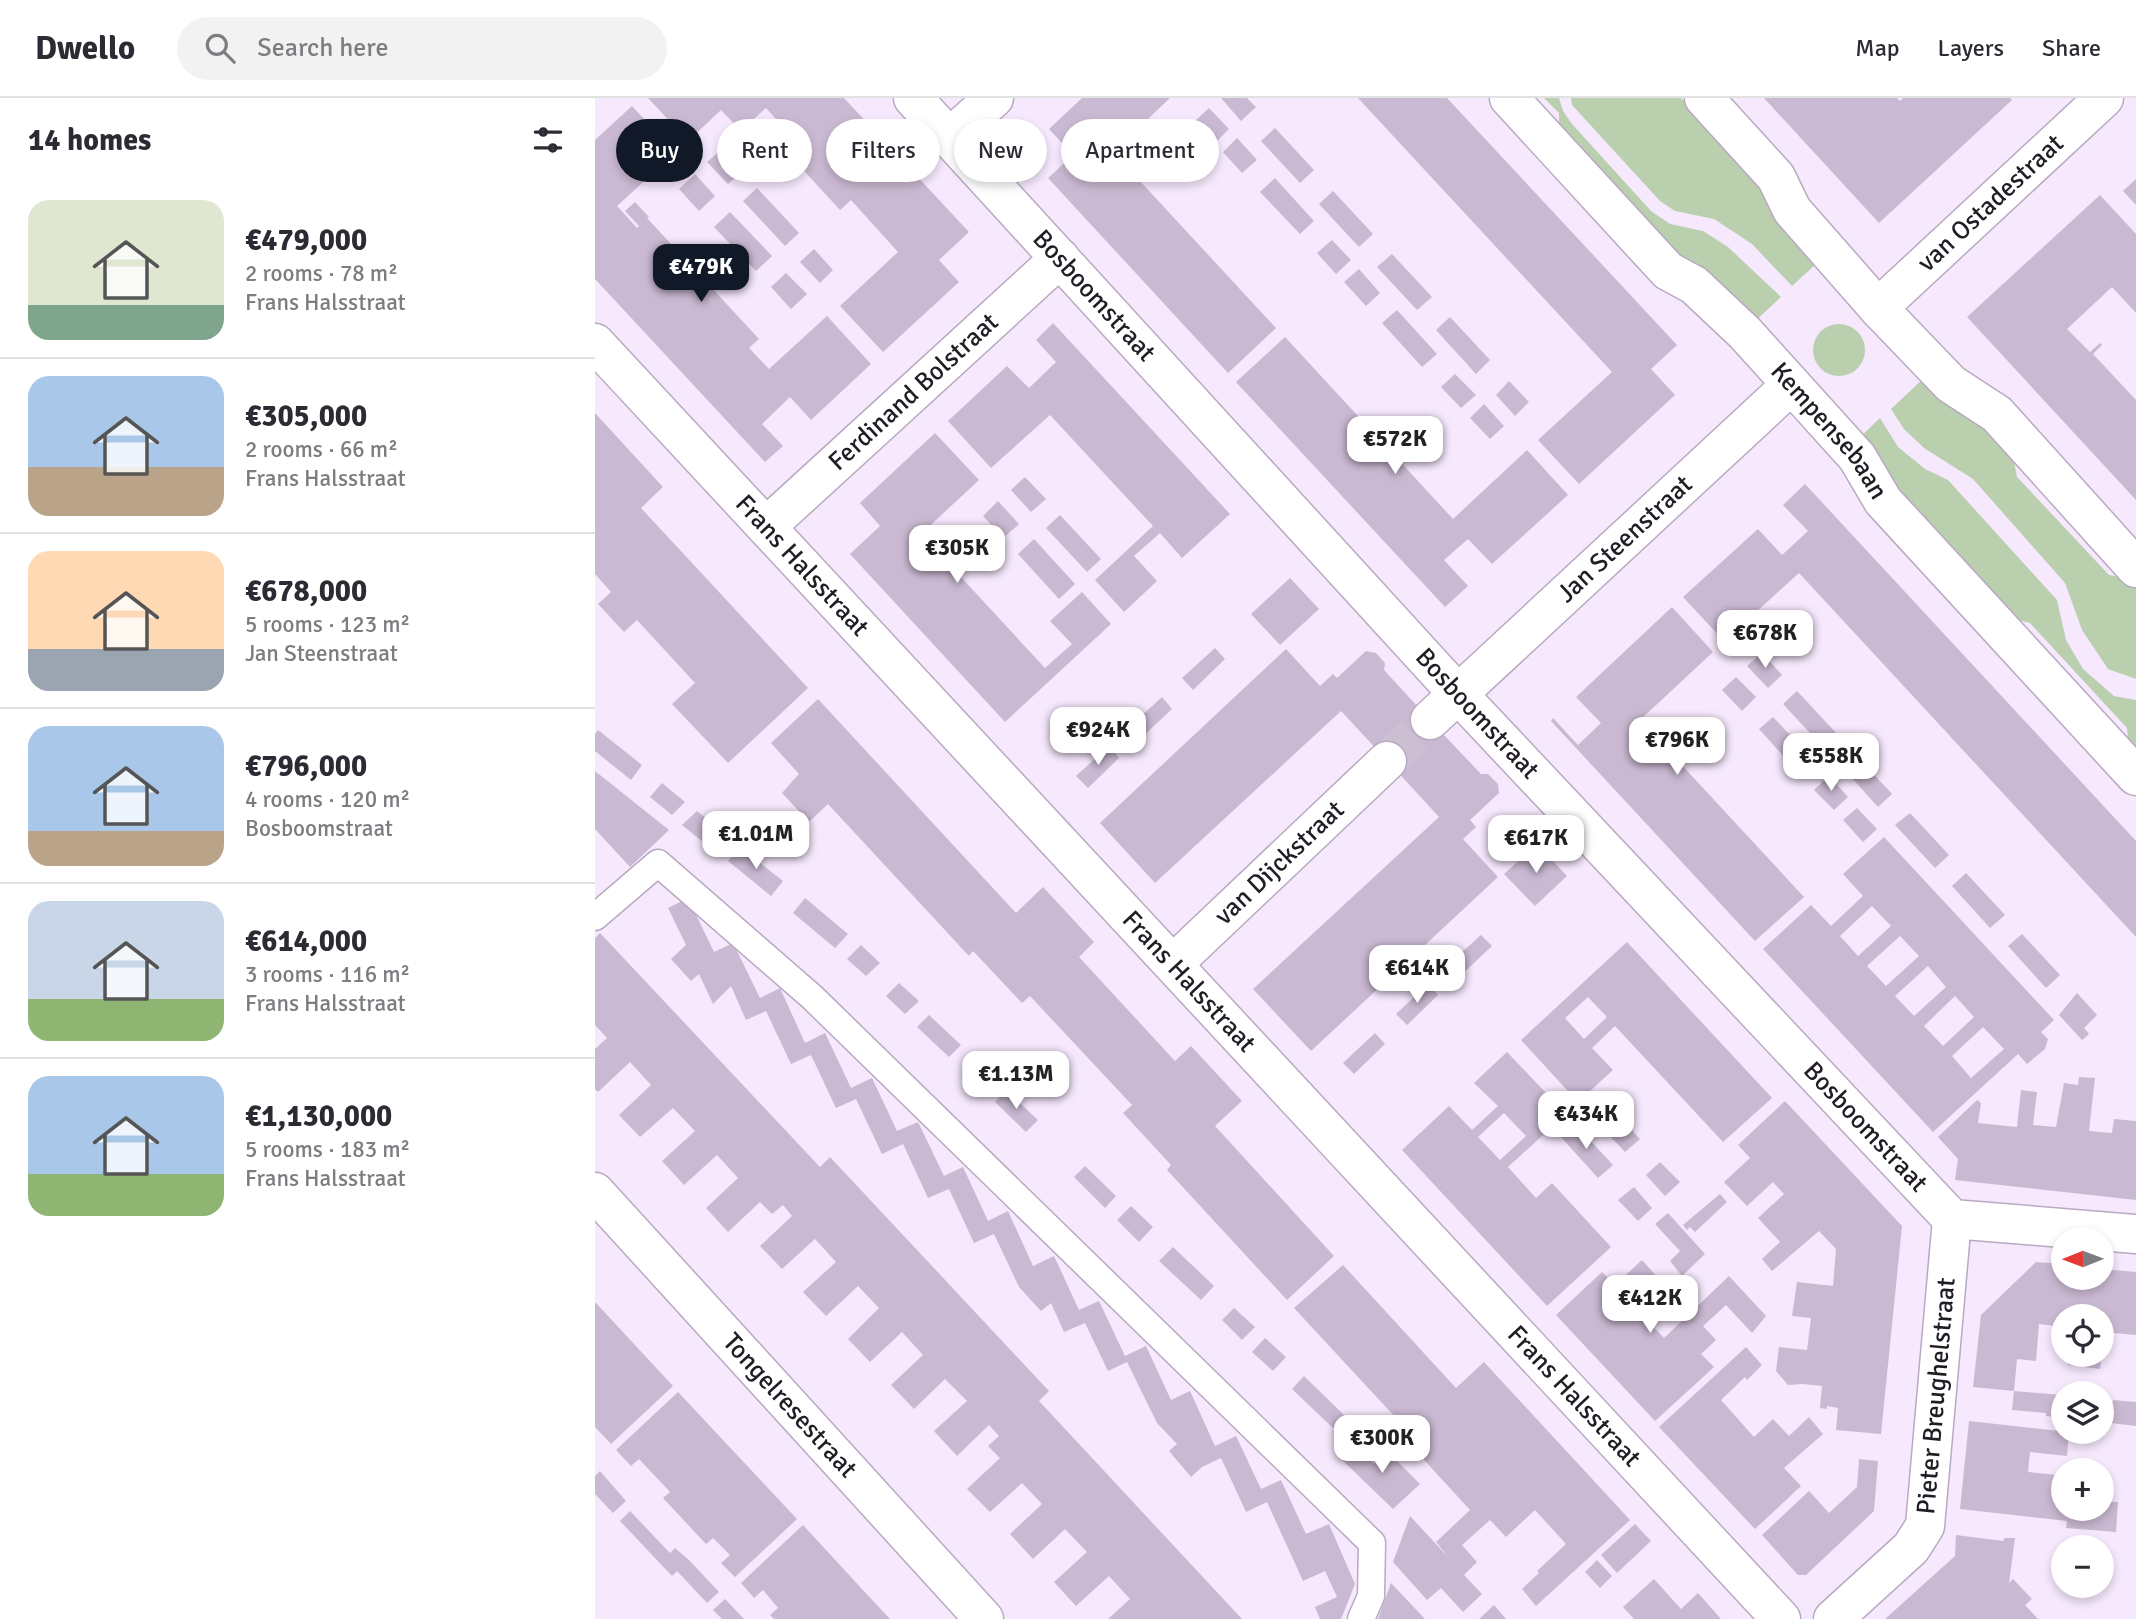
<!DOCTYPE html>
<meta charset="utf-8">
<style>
body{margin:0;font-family:Signika,sans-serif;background:#f2f2f3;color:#2b2b33;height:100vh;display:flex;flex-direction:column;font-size:26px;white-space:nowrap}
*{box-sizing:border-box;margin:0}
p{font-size:23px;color:#7c7c81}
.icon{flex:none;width:38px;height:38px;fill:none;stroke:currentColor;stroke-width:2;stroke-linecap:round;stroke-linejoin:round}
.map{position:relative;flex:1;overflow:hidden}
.side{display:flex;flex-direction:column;background:#fff;width:595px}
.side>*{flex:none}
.guide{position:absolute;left:21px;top:21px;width:665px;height:63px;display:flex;gap:14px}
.needle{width:46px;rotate:269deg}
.tools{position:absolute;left:1456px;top:1129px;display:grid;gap:14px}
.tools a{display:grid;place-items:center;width:63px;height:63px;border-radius:50%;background:#fff;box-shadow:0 4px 10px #0003;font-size:35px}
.price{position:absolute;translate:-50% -60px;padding:0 16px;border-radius:14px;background:#fff;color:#222;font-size:23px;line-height:46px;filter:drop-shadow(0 2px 4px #0008)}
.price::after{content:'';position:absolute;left:50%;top:42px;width:21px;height:16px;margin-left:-10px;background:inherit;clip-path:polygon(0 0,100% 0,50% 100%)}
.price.active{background:#111827;color:#fff}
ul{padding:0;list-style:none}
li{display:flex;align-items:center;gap:21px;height:175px;padding:0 28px}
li+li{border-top:2px solid #e1e1e2}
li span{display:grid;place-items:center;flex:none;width:196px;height:140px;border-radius:21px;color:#555}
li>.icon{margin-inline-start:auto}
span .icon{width:84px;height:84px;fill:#fffc;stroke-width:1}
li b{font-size:30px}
h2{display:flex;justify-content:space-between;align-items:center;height:84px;padding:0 28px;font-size:30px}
.tag{padding:0 24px;border-radius:32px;background:#fff;box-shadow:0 4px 10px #0003;font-size:24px;line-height:63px}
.tag.active{background:#111827;color:#fff}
header{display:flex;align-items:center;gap:42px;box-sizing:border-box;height:98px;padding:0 35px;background:#fff;border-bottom:2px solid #e1e1e2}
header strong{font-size:33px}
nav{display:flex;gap:38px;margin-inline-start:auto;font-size:24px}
.search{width:490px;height:63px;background:#f2f2f3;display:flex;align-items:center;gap:18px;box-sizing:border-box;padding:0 24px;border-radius:38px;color:#7c7c81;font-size:26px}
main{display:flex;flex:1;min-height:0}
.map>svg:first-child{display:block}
.green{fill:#bacfae}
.building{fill:#cab9d2;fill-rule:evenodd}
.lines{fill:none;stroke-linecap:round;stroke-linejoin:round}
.pedestrian-tunnel{stroke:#ccbfd2;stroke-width:38;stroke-dasharray:38 19;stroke-linecap:butt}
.service-casing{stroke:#b9a9c1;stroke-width:29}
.pedestrian-casing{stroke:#b9a9c1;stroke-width:41}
.minor-casing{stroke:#b9a9c1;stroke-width:41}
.tertiary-casing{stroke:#b9a9c1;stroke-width:41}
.service{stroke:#fff;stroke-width:26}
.pedestrian{stroke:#fff;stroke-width:38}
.minor{stroke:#fff;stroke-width:38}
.tertiary{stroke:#fff;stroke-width:38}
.labels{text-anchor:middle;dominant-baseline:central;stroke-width:6;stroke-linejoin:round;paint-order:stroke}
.street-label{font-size:26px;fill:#221c25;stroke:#f6e8fd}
</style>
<header>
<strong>Dwello</strong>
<div class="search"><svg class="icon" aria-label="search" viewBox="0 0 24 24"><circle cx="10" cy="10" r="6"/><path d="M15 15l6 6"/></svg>Search here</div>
<nav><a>Map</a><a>Layers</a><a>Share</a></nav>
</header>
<main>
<section class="side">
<h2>14 homes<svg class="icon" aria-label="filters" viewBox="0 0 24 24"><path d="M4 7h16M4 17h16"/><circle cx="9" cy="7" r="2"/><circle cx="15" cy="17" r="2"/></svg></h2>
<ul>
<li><span style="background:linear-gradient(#dfe7d0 75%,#7fa58c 0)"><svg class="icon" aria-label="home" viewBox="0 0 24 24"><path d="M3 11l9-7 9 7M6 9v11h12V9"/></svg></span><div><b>€479,000</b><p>2 rooms · 78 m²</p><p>Frans Halsstraat</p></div></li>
<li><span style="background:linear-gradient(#a9c7e8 65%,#b9a48a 0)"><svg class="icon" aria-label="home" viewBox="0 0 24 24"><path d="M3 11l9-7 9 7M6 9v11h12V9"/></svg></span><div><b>€305,000</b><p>2 rooms · 66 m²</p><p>Frans Halsstraat</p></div></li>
<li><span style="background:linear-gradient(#ffd9b3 70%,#9aa5b1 0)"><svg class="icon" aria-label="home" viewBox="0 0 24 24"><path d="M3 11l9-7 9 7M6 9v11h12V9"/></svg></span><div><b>€678,000</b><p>5 rooms · 123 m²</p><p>Jan Steenstraat</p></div></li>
<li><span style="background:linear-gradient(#a9c7e8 75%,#b9a48a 0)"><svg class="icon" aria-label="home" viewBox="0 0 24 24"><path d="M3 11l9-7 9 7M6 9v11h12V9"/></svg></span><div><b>€796,000</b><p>4 rooms · 120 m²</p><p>Bosboomstraat</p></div></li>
<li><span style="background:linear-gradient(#c9d6e8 70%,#8fb573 0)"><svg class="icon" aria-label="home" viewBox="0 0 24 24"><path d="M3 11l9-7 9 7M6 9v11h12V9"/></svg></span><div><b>€614,000</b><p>3 rooms · 116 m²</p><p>Frans Halsstraat</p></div></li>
<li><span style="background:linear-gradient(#a9c7e8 70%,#8fb573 0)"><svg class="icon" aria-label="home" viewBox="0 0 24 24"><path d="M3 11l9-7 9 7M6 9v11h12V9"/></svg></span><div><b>€1,130,000</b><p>5 rooms · 183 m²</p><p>Frans Halsstraat</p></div></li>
</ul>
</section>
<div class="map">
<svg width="1541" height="1521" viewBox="0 0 1541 1521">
<rect width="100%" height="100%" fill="#f6e8fd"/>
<g class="green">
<path d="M949 0H964L968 13 977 26 1056 113 1075 126 1108 133 1133 149 1186 199 1157 226 1090 169 964 34V15Z"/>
<path d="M976 0H1086L1174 91 1222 165 1197 188 1157 146 1119 121 1080 113 1065 103 977 7Z"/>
<circle cx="1244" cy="252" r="26"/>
<path d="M1329 280 1361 313 1388 327 1418 359 1422 379 1514 477 1535 481 1541 489V581L1513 571 1487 532 1470 485 1378 381 1329 350 1309 331 1296 311Z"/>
<path d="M1285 320 1303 349 1330 371 1353 382 1462 502 1471 542 1488 571 1519 598 1541 602V658L1534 651 1532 630 1435 525 1415 520 1294 387 1263 341Z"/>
</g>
<g class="building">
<path d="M53 0H249L374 134 344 162 364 184 288 254 245 208 303 154 256 102 245 112 188 50 199 41 171 10 146 33 126 12 93 43Z"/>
<path d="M487 0H575L518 54 681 230 633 275 453 80 478 57 454 31Z"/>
<path d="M626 0H652L661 9 646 23Z"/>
<path d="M763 0H852L1082 247 1056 271 1080 297 984 386 943 342 1017 274Z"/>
<path d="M1169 0H1302L1305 3 1308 0H1415L1417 2 1284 125Z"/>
<path d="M37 8 80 55 22 108 42 130 44 128 30 113 40 104 54 119 52 120 164 241 154 250 174 271 232 218 276 266 216 322 195 299 167 326 188 348 170 364 0 181V42Z"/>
<path d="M614 10 634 31 620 45 600 23Z"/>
<path d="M680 30 719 72 705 85 666 43Z"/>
<path d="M642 40 662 62 647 75 628 54Z"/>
<path d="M127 51 147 74 133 86 112 64Z"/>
<path d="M100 76 120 98 104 113 84 91Z"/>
<path d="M680 80 719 123 705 136 665 94Z"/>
<path d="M1541 81V107L1528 93Z"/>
<path d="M162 90 204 135 190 148 148 103Z"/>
<path d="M738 93 778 136 764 149 724 106Z"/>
<path d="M1505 97 1541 136V215L1517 189 1472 231 1495 254 1505 245 1507 247 1498 256 1541 302V402L1372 219Z"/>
<path d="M135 114 177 158 161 173 119 129Z"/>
<path d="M737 142 756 162 741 176 722 155Z"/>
<path d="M219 151 238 172 225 185 205 164Z"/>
<path d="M797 156 837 199 822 212 782 169Z"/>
<path d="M764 171 785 195 771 208 749 184Z"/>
<path d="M191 175 212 196 196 211 176 189Z"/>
<path d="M802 212 842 256 827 269 787 225Z"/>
<path d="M855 219 895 262 881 276 841 232Z"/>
<path d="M458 225 635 416 587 460 565 435 539 458 562 483 529 514 500 482 558 428 455 317 396 370 353 323 412 268 434 290 461 264 441 242Z"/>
<path d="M690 239 858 421 932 352 973 397 897 466 873 441 849 462 873 488 850 509 641 284Z"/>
<path d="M860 276 881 297 866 310 846 289Z"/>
<path d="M914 283 934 304 920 318 901 297Z"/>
<path d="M889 306 909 328 895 341 875 320Z"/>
<path d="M0 315 68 389 46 410 213 590 133 665 77 606 100 585 42 522 29 534 3 506 16 494 0 476Z"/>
<path d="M340 335 384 382 326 436 450 570 477 546 455 523 487 494 516 526 410 624 255 456 285 428 265 405Z"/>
<path d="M430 379 451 401 436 414 416 392Z"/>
<path d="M1210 386 1541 743V839L1204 475 1129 543 1088 499 1163 431 1187 457 1213 433 1188 407Z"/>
<path d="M403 403 424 426 408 440 388 418Z"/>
<path d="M465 417 506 461 492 474 451 430Z"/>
<path d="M439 441 480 486 464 501 423 456Z"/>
<path d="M695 480 724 511 685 547 656 516Z"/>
<path d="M1077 509 1118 554 1045 622 1209 799 1160 843 956 623 958 620 983 647 1006 625 981 599Z"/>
<path d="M620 550 630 561 598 592 587 580Z"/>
<path d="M691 551 725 588 738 576 742 580 771 553 781 555 790 565 789 572 847 635 886 676H893L903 686 904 695 875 722 881 729 868 741 903 779 716 953 658 891 844 719 787 657 746 613 560 785 505 725Z"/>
<path d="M1167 555 1187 577 1173 590 1152 568Z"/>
<path d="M1141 579 1161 599 1147 613 1127 592Z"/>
<path d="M1202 593 1242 636 1228 649 1188 606Z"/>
<path d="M567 599 577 611 545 641 534 629Z"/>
<path d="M223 601 421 815 448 789 499 844 484 859 580 963 596 948 647 1003 620 1028 739 1158 692 1202 572 1072 576 1067 528 1015 537 1007 435 898 427 905 378 853 374 858 233 706 214 724 187 695 204 676 176 645Z"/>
<path d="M1178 619 1217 660 1202 673 1164 631Z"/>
<path d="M3 632 47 667 36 682 0 653V636Z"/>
<path d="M514 648 524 660 493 690 481 678Z"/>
<path d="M1259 655 1297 696 1283 709 1246 668Z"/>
<path d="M0 673 74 732 35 769 0 731Z"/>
<path d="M1234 678 1253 699 1239 712 1219 692Z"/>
<path d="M67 685 90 704 77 717 55 699Z"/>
<path d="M1262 710 1282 731 1268 744 1248 722Z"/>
<path d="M102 713 126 732 113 748 87 727Z"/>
<path d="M1315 715 1354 757 1340 770 1300 727Z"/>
<path d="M1289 739 1459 922 1446 934 1453 941 1450 951 1432 966 1423 956 1338 1034 1168 851 1216 807 1236 828 1268 798 1248 776ZM1277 808 1296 828 1263 858 1245 838ZM1305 838 1324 858 1291 888 1272 868ZM1333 868 1351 889 1319 918 1300 898ZM1360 898 1379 919 1348 948 1329 928ZM1388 929 1409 951 1376 980 1357 958Z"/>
<path d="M942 746 972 778 940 808 909 776Z"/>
<path d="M145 749 188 783 176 798 133 763Z"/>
<path d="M1371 775 1410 817 1395 830 1357 788Z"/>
<path d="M93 800 119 854 138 845 165 900 185 890 210 945 230 935 256 990 277 980 302 1033 323 1024 349 1078 368 1069 393 1123 413 1113 438 1168 459 1158 484 1212 504 1203 530 1258 551 1248 576 1302 595 1293 620 1348 641 1338 666 1391 686 1382 711 1436 734 1426 760 1486 746 1521H725L720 1509 742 1499 730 1473 708 1483 672 1404 651 1414 626 1360 607 1369 596 1379 574 1353 582 1346 562 1325 532 1264 513 1273 490 1225 469 1234 456 1205 446 1213 424 1189 399 1136 379 1145 354 1091 333 1100 308 1046 287 1056 261 1001 241 1010 216 957 196 966 171 913 151 922 136 888 118 906 104 876 96 883 76 861 91 847 73 810Z"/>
<path d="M210 800 253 836 240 850 198 815Z"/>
<path d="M5 835 225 1069 235 1059 454 1293 444 1303 647 1521H513L535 1501 514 1478 481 1508 459 1484 492 1454 470 1431 438 1461 415 1436 447 1406 427 1385 395 1414 372 1391 405 1360 393 1348 404 1338 394 1327 362 1358 339 1333 372 1303 350 1281 319 1311 296 1287 328 1257 307 1234 275 1264 253 1241 284 1210 263 1188 231 1218 208 1194 241 1164 220 1141 187 1171 165 1148 197 1118 188 1107 177 1116 165 1104 133 1134 111 1110 143 1080 122 1057 89 1087 67 1063 100 1033 78 1010 45 1039 24 1017 56 987 35 964 3 994 0 991V951L12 940 0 927V840Z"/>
<path d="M1427 836 1465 877 1451 890 1413 848Z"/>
<path d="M886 837 897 848 865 878 854 866Z"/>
<path d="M1032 844 1177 1000 1128 1044 1020 928 997 950 1018 972 983 1004 926 942ZM993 899 1012 919 989 941 970 920Z"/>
<path d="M266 847 285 865 271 878 252 861Z"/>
<path d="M304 885 324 903 310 916 291 898Z"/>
<path d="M833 886 843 897 812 927 801 916Z"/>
<path d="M1482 895 1502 917 1489 930 1494 936 1487 942 1464 917Z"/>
<path d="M334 917 366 947 354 959 322 929Z"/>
<path d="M780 935 790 946 759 976 748 965Z"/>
<path d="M912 954 971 1016 913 1069 941 1100 957 1085 1016 1149 952 1208 807 1052 854 1008 877 1032 903 1008 879 985ZM909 1015 931 1038 905 1062 883 1039Z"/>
<path d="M1484 979 1500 980 1494 1033 1517 1035 1519 1021 1541 1023V1102L1360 1082 1363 1061 1343 1039 1382 1002 1386 1005 1383 1025 1422 1029 1426 992 1442 994 1438 1027 1461 1029 1469 985 1483 987Z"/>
<path d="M411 992 443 1022 431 1034 400 1004Z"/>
<path d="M1006 1000 1045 1041 1030 1054 991 1013Z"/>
<path d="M1190 1003 1307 1128 1286 1336 1241 1332 1243 1310 1232 1308V1311L1225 1310 1227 1288 1208 1286 1193 1287 1181 1273 1184 1249 1212 1252 1216 1220 1197 1218 1202 1184 1238 1188 1241 1151 1224 1133 1177 1173 1167 1161 1185 1144 1163 1120 1189 1096 1178 1084 1152 1108 1129 1084 1155 1060 1143 1047Z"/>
<path d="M979 1025 1018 1067 1003 1080 965 1038Z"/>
<path d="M1065 1064 1085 1084 1070 1098 1051 1077Z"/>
<path d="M490 1068 521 1098 510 1110 479 1079Z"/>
<path d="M1039 1089 1057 1110 1043 1123 1023 1102Z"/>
<path d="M1125 1096 1132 1104 1100 1134 1095 1129 1092 1132 1088 1127Z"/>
<path d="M536 1108 558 1129 544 1144 522 1122Z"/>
<path d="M1073 1115 1110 1156 1087 1178 1075 1163 1085 1153 1060 1126Z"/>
<path d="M578 1149 619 1188 606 1202 564 1163Z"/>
<path d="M1047 1162 1072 1190 1045 1215 1069 1240 1134 1178 1171 1218 1157 1235 1131 1207 1108 1228 1121 1242 1106 1256 1119 1269 1060 1323 961 1217 1007 1174 1020 1187Z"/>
<path d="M1441 1164 1468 1166V1180H1507V1171L1541 1174V1237L1509 1234V1240H1507V1218H1468V1229L1444 1226 1441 1263 1422 1261 1419 1293 1378 1289 1386 1217Z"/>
<path d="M748 1167 861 1290 889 1264 1035 1422 941 1508 927 1491 944 1475 942 1473 971 1446 940 1412 911 1439 895 1422 867 1447 882 1464 869 1477 887 1496 868 1514 846 1490 832 1502 798 1464 815 1418 854 1460 841 1444 875 1412 808 1339 814 1334 699 1210Z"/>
<path d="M0 1204 78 1288 16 1346 0 1329Z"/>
<path d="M639 1210 660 1229 647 1242 627 1222Z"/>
<path d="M670 1240 691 1259 678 1273 657 1254Z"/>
<path d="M1151 1249 1167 1267 1152 1282 1150 1279 1126 1302 1159 1339 1178 1321 1194 1338 1214 1319 1228 1336 1189 1370 1206 1388 1160 1431 1064 1329Z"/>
<path d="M1474 1256H1507L1505 1271 1473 1267Z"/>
<path d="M709 1278 749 1317 738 1330 697 1291Z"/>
<path d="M1419 1293 1468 1297V1320L1451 1318V1315L1417 1312Z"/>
<path d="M83 1294 202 1421 140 1479 126 1465 135 1457 118 1440 111 1446 68 1400 75 1394 44 1361 36 1368 21 1352Z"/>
<path d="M1518 1302 1541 1304V1328L1516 1325Z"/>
<path d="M1374 1323 1474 1334 1472 1358 1435 1354 1433 1374 1463 1377 1461 1399H1468V1410H1507V1403L1523 1404 1521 1434 1471 1430 1472 1423 1365 1411Z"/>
<path d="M758 1345 779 1366 793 1354 825 1386 798 1411 744 1359Z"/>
<path d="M1264 1361 1283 1363 1279 1413 1211 1477H1203L1167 1437 1214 1393 1234 1415 1262 1389Z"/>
<path d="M5 1373 31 1403 18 1415 0 1396V1378Z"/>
<path d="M35 1413 75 1455 80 1450 94 1462 124 1494 112 1505 82 1473 77 1478 25 1423Z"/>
<path d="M1040 1426 1056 1443 1022 1475 1006 1457Z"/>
<path d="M208 1427 267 1491 295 1521H179L175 1517 183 1510 168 1492 159 1500 146 1485Z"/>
<path d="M1361 1437 1408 1443 1410 1440H1420L1414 1485 1418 1481 1437 1501 1430 1507 1443 1521H1290L1360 1458Z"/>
<path d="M1002 1462 1017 1478 1005 1490 990 1474Z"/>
<path d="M1059 1481 1086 1511 1103 1495 1126 1521H1039L1028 1509Z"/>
<path d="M796 1485 830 1521H783Z"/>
<path d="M130 1501 149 1521H127L118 1512Z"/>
<path d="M899 1507 911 1521H884Z"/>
</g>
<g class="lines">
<path class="pedestrian-tunnel" d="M792 663 835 622"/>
<defs>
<path id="service" d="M0 819 63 765 217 899 777 1445 776 1498 766 1521"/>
<g id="pedestrian">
<path d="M354 40 399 0"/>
<path id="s1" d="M1283 210 1509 0"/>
<path id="s2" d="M171 429 465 160"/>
<path id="s3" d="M835 622 1196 287"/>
<path id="s4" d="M578 866 792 663"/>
</g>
<g id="minor">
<path id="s5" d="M318 0 863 596 1357 1121 1541 1136"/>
<path id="s6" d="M914 0 1073 173 1099 187 1150 235 1262 359 1288 403 1541 678"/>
<path d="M1109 0 1181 79 1197 112 1283 210 1356 286 1402 316 1541 470"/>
<path id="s7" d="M0 245 1186 1521"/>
<path id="s8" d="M1238 1521 1316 1450 1330 1428 1357 1121"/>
</g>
<g id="tertiary">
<path id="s9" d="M0 1094 389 1521"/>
</g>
</defs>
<use href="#service" class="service-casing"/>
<use href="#pedestrian" class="pedestrian-casing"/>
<use href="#minor" class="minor-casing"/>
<use href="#tertiary" class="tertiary-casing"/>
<use href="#service" class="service"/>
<use href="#pedestrian" class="pedestrian"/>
<use href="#minor" class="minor"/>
<use href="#tertiary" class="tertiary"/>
</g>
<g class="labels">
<g class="street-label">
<text stroke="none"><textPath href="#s1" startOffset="154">van Ostadestraat</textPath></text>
<text stroke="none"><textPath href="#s5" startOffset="268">Bosboomstraat</textPath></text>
<text stroke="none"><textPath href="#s2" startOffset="200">Ferdinand Bolstraat</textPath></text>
<text stroke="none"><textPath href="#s6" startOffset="464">Kempensebaan</textPath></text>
<text stroke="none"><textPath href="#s3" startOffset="266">Jan Steenstraat</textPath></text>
<text stroke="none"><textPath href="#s7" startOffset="304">Frans Halsstraat</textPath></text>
<text stroke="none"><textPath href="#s5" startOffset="835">Bosboomstraat</textPath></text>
<text stroke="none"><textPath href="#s4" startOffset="147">van Dijckstraat</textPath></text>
<text stroke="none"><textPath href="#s7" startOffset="872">Frans Halsstraat</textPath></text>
<text stroke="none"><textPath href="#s5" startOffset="1402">Bosboomstraat</textPath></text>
<text stroke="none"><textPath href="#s7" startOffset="1438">Frans Halsstraat</textPath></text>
<text stroke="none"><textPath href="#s8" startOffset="262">Pieter Breughelstraat</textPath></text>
<text stroke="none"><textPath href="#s9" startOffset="289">Tongelresestraat</textPath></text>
</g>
</g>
</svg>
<div class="tools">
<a><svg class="needle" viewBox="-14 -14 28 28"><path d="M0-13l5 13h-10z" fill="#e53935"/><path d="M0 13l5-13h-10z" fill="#7c7c81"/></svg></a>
<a><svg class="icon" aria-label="locate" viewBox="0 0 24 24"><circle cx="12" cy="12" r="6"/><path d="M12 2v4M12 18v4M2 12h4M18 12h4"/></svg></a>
<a><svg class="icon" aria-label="layers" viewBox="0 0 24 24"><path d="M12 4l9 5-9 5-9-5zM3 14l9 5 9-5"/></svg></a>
<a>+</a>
<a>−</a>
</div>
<b class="price active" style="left:106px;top:206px">€479K</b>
<b class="price" style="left:800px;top:378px">€572K</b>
<b class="price" style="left:362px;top:487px">€305K</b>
<b class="price" style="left:1170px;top:572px">€678K</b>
<b class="price" style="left:503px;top:669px">€924K</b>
<b class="price" style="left:1082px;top:679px">€796K</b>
<b class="price" style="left:1236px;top:695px">€558K</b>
<b class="price" style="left:161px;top:773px">€1.01M</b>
<b class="price" style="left:941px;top:777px">€617K</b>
<b class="price" style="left:822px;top:907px">€614K</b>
<b class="price" style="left:421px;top:1013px">€1.13M</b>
<b class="price" style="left:991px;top:1053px">€434K</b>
<b class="price" style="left:1055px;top:1237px">€412K</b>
<b class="price" style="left:787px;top:1377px">€300K</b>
<div class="guide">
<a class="tag active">Buy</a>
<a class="tag">Rent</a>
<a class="tag">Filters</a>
<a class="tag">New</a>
<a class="tag">Apartment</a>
</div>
</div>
</main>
